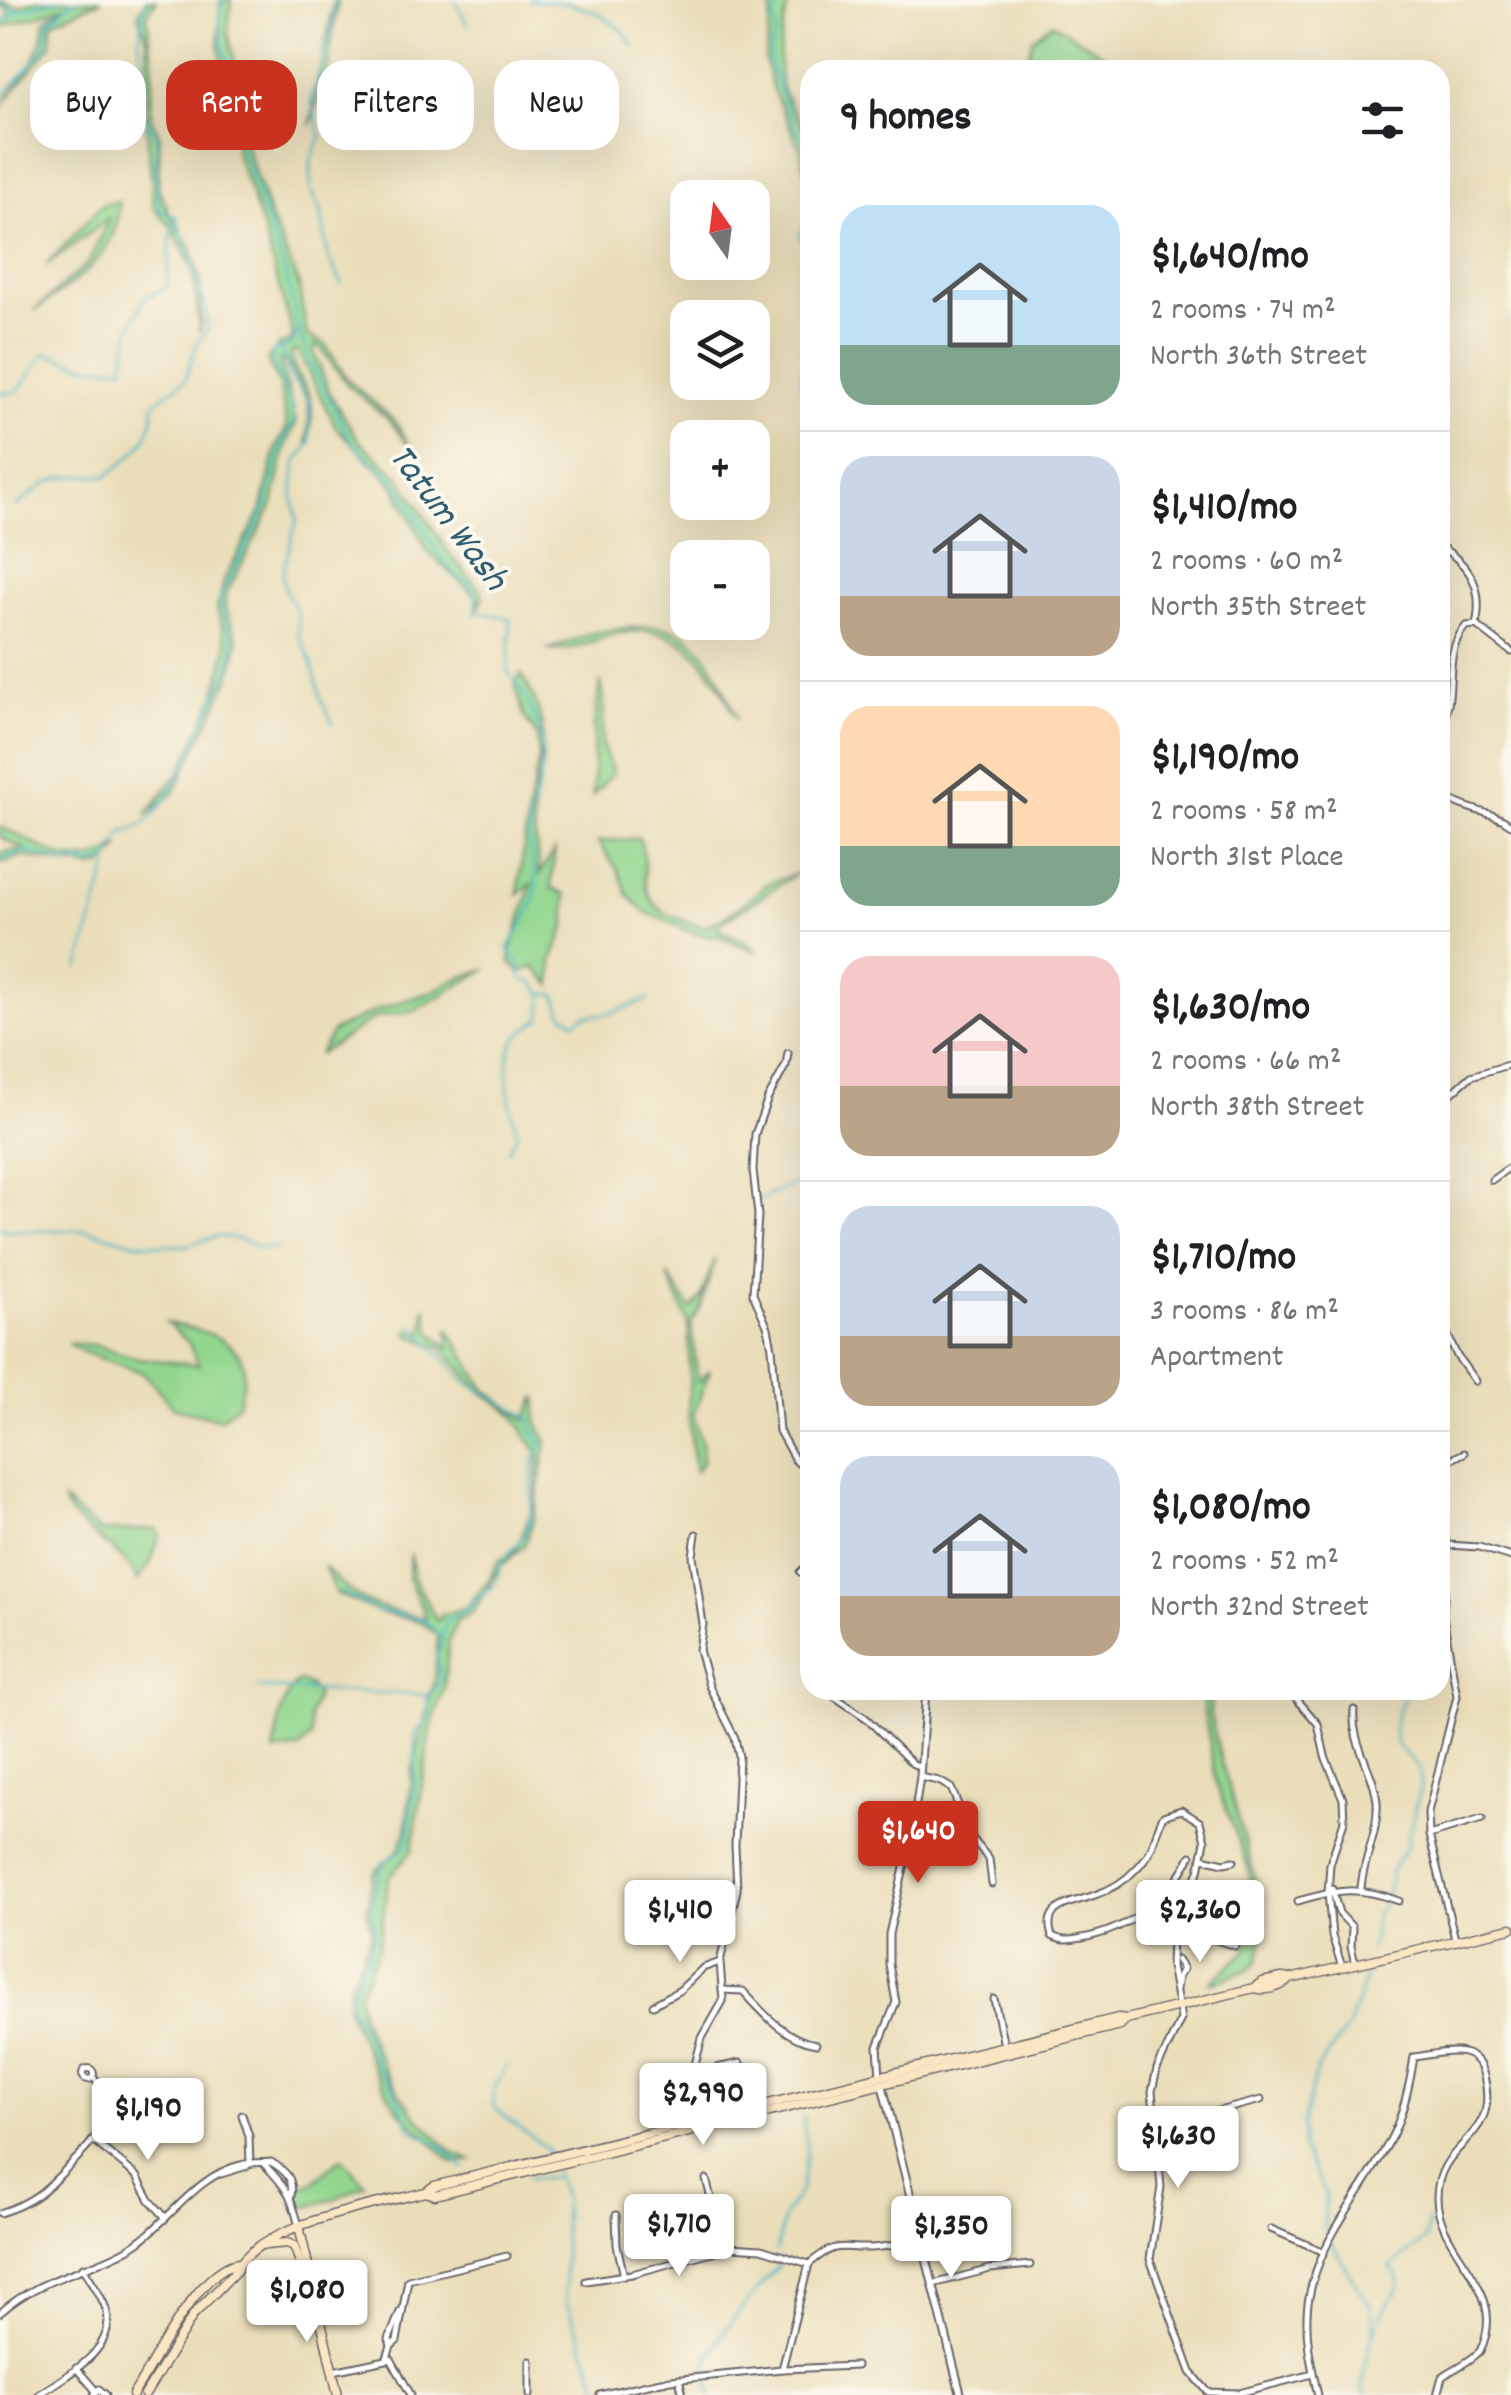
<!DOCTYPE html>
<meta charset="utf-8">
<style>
body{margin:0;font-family:Dekko,sans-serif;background:#f2f2f2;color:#202124;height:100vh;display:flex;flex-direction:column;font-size:38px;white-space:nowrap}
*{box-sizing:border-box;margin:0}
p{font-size:32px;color:#757577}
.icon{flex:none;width:55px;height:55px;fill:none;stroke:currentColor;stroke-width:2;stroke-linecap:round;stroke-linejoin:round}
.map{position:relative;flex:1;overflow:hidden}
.sheet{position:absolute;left:800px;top:60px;width:650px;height:1640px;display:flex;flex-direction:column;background:#fff;border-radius:30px;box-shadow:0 10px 40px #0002}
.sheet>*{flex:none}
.banner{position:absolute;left:30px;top:60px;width:620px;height:90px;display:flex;gap:20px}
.needle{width:65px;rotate:346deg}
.tools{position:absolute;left:670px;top:180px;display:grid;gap:20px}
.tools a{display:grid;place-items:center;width:100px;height:100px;border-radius:20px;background:#fff;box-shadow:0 10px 40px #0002;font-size:50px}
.price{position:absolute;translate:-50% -85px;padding:0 22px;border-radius:10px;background:#fff;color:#222;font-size:32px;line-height:65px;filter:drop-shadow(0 2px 5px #0008)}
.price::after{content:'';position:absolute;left:50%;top:60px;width:30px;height:22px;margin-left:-15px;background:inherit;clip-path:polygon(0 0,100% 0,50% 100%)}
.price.active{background:#c8321e;color:#fff}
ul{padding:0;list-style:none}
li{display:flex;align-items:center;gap:30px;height:250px;padding:0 40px}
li+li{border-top:2px solid #e0e0e0}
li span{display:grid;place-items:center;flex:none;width:280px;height:200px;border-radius:30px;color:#555}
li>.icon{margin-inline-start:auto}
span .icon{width:120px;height:120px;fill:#fffc;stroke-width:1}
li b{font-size:42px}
h2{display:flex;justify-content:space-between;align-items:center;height:120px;padding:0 40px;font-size:42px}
.tag{padding:0 35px;border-radius:30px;background:#fff;box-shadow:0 10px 40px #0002;font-size:35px;line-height:90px}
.tag.active{background:#c8321e;color:#fff}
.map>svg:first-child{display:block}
.green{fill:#93d78f;stroke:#5a7c65;stroke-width:2.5}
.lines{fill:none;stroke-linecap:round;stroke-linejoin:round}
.stream{stroke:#48b5c3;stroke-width:2.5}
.minor-casing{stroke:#686467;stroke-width:9}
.tertiary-casing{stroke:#686467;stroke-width:10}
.secondary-casing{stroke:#686467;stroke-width:11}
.minor{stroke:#fff;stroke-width:5}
.tertiary{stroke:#fff;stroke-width:6}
.secondary{stroke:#fbe6c4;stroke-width:8}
.labels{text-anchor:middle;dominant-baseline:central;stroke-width:8;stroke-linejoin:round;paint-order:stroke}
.water-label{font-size:38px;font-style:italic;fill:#315d71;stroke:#fbf7ec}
</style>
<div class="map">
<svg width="1511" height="2395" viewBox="0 0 1511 2395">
<rect width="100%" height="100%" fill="#fbf7ec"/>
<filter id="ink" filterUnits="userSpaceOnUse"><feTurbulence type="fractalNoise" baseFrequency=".01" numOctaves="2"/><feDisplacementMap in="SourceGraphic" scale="20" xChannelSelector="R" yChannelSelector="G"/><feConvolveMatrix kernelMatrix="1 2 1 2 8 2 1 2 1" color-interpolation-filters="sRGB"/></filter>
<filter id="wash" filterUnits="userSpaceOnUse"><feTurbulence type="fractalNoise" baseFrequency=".0048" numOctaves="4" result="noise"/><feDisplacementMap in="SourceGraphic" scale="40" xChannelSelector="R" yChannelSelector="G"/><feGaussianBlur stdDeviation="2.25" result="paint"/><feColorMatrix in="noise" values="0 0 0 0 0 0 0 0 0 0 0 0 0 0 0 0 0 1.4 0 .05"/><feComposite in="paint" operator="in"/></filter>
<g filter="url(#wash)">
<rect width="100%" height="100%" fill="#eadeba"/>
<g class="green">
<path d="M0 0 16 7 37 0H102L52 22 51 45 0 108C21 76 41 61 45 20L66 6 0 28V22L10 17 6 8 0 6Z"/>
<path d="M147 0H156L147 15 153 62 151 117 160 136 158 187 170 215 191 248 201 282 200 333 193 270 172 228 154 208 147 130V39L138 13Z"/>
<path d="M220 0H231L228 33 243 95 245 143 270 218 298 281 307 335 325 344 348 380 395 421 420 462 392 423 348 385 319 346 315 345 314 353 332 398 360 442 398 475 451 556 481 590 483 600 475 614 479 599 428 552 393 484 336 427 297 350 292 352C291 372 306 382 311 400 314 414 310 429 307 444 308 429 311 413 307 399 302 386 292 376 287 360H280L296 423 285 449 273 504 225 596V606L238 641 230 677 174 793 146 815 181 770 216 694 227 646 217 608 225 578 261 511 276 448 287 427 280 387 267 360 279 345 291 341 293 336 264 232 236 153 219 43Z"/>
<path d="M334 0H338L326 80 310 126Z"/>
<path d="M773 0H789C783 30 773 63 784 93 792 114 809 126 810 149V304L807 315 801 284 810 204 801 150 773 90 765 61Z"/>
<path d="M1052 23 1130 70H1024L1033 38Z"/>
<path d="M119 202C119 256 74 282 34 311L89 262 109 218 46 265 103 204Z"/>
<path d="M625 628C638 628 653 625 666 628 707 636 722 685 737 719 709 665 685 618 616 634 593 640 571 652 547 650L592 633Z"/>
<path d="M521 674C554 727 541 747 534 803 531 825 538 851 540 874L555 849 551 888 566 895V926L552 960V985L534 967 520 972 510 962 511 950 532 884 518 894 528 812 539 758 537 736 524 716 515 684Z"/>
<path d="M600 682 604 697 602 745 613 773 593 795 594 726Z"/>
<path d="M0 827C48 845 66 877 120 847L101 866 91 868 22 856 0 864V853L24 848 0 837Z"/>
<path d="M639 838C647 858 642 869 646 887 653 915 680 920 705 927L729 914 767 884 798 873 720 923 719 930 745 941 758 952 722 937 696 934 645 912 628 895 618 870 598 842Z"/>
<path d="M487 969 414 1011 376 1017 318 1055 333 1031 379 1009 426 994 459 978Z"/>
<path d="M715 1259 701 1307 691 1324 698 1381 710 1370 693 1415 702 1444V1463L695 1471 688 1412 690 1381 688 1321 667 1274 691 1309 701 1297Z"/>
<path d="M426 1306 430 1331 449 1348 448 1328 485 1389 526 1420 537 1396V1421L547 1443 533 1521 524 1546 499 1568 473 1612 457 1620 449 1642 444 1688 432 1724 412 1851 389 1877 378 1949 359 1993 361 2017 385 2072 413 2113 454 2154 470 2160 453 2163 398 2110 375 2072 348 2010 350 1984 372 1935 367 1909 374 1873 399 1850 406 1830 413 1767 435 1679 438 1635 419 1621 381 1613 335 1593 324 1566C359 1605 376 1608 426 1618L408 1577 411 1554 414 1578 437 1621 442 1615 466 1607 489 1580 497 1562 515 1551 535 1503 539 1454 511 1412 482 1392 441 1347 410 1336 408 1331 423 1332Z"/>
<path d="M167 1323C192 1328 244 1337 244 1372 244 1382 240 1394 238 1404L220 1419 174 1408 144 1373 83 1352 67 1343 93 1345 138 1358 199 1365 188 1342Z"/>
<path d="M62 1500 101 1532 156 1529 160 1534 150 1564 138 1580C117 1541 80 1536 62 1500Z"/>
<path d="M299 1681 310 1686 317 1696 309 1716 311 1737 299 1748 274 1752C279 1726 278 1698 299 1681Z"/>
<path d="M1204 1690H1211L1210 1715 1221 1760 1262 1902 1261 1951 1257 1962 1248 1970 1215 1982H1211L1245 1952 1256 1918 1248 1867 1217 1785 1203 1706Z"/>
<path d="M341 2158 365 2184 332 2200 302 2207 297 2189 313 2183Z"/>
</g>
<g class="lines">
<g class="stream">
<path d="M222 0 219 18 224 51 235 77V132L286 275 299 331 310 362 352 443 395 481 444 563 457 577 469 582 476 596 477 612 507 617 511 621 508 672C530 698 547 736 542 771 539 791 529 809 529 831 528 852 539 873 536 893 532 912 517 932 508 949L519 963 522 980 530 981 543 993 541 1018C533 1024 522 1031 516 1039 500 1063 510 1108 517 1134L508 1151"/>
<path d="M336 0 331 31 311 100 321 137 311 160V190L321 210 328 256 342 284"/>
<path d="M455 0 468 25"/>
<path d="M529 0 567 3 598 13 622 30 634 46"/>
<path d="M780 0 774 19 777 30 770 53 771 66 793 125 806 142 809 155 806 183 810 191"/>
<path d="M0 3 17 10"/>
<path d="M0 22 20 11 55 0"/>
<path d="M0 99 44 49 49 22 74 0"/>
<path d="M810 214 800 235 810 261"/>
<path d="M810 276 807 298 810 310"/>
<path d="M810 337 800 382 810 400"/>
<path d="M281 351 290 375 310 404V444L296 462 293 497 297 519 282 575 286 592 297 611 299 637 311 660 321 699 333 724"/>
<path d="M0 393 17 392 45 353 86 366 123 368 130 329 144 298 166 288C171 264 167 241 175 220"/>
<path d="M16 507C52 475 59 475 107 476 135 453 154 441 154 403L185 380 197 343 208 331 204 303 177 217 160 211 155 175 157 138 140 111 143 78 139 39 145 0"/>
<path d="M0 859 27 851 63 862 98 864 109 858 123 832C163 828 191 752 204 720 215 695 230 676 234 647L219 599 264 511 283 441 294 421 293 407 273 363V352L291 345 298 333"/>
<path d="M79 968 110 859"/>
<path d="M546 993 556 995 563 1014 575 1022 584 1016 612 1013 649 999"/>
<path d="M757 1201 810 1176"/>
<path d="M0 1228 13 1231 87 1230 136 1243 184 1246 217 1236 241 1240 260 1248 277 1249"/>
<path d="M411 1324 465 1381 530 1418 534 1433 542 1444C526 1470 536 1492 529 1521 523 1547 501 1550 496 1583L468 1608 446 1621 443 1635"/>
<path d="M340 1592 378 1611 423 1619 443 1639 437 1654 441 1680 427 1695 429 1716 415 1735V1787L406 1847 382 1864 372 1909 375 1936 348 2003 366 2036 377 2067 393 2088 411 2129 442 2147 464 2168"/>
<path d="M257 1688 426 1695"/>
<path d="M1371 1948 1376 1914 1385 1903 1392 1871 1406 1847 1421 1783 1420 1769 1396 1744 1394 1731 1396 1717 1407 1690"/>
<path d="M507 2065 493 2091 494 2108 547 2149 550 2157"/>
<path d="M554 2169 563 2195 565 2298 601 2392"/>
<path d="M527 2179 555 2177"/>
<path d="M1329 2235 1325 2226V2194L1302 2147 1303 2123 1316 2071 1348 2027 1367 1973"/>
<path d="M1331 2243 1371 2307 1375 2335"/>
<path d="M776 2251 784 2217 801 2189 807 2149 803 2117"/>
<path d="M712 2395C710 2385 706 2374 707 2363 709 2347 764 2280 778 2267L780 2258"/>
<path d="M1366 2395 1362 2386C1365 2361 1372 2331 1385 2308 1389 2301 1401 2290 1399 2280 1398 2275 1393 2271 1390 2267L1426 2239 1428 2220"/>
</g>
</g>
</g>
<g filter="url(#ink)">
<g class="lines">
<defs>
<g id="minor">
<path d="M1440 546C1471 566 1484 588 1476 625"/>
<path d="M1476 625 1511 652"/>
<path d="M1440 726C1459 697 1440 654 1466 626L1476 625"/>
<path d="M1440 790C1458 812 1489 808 1511 825"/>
<path d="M788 1053 786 1065 768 1098 755 1134 753 1170 758 1215 753 1294 768 1328 772 1348 779 1431 795 1460 810 1474"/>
<path d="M1440 1104 1471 1076 1511 1064"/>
<path d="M1492 1180 1511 1166"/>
<path d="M1440 1317 1457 1356 1475 1381"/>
<path d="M1440 1465 1464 1453"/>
<path d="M1440 1519 1447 1545 1443 1616 1457 1696 1428 1812 1429 1835 1455 1939"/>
<path d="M696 1534 693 1556 703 1624 699 1650 709 1686 735 1738 739 1757 735 1845 737 1890 720 1962 723 2001 702 2038 693 2072V2085L700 2105"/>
<path d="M1447 1545 1479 1547 1511 1557"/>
<path d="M800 1572 810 1563"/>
<path d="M825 1690 866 1718 913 1764 919 1766"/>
<path d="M1289 1690 1318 1724 1325 1756 1343 1799 1344 1821 1330 1864 1328 1893 1332 1936 1342 1967"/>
<path d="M1354 1710C1351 1745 1374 1769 1377 1802 1379 1832 1363 1859 1361 1888"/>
<path d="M920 1777 939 1781 951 1788 972 1838 989 1859 992 1884"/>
<path d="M1429 1835 1482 1819"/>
<path d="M1191 1856C1170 1898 1129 1930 1082 1938 1071 1940 1063 1942 1052 1936 1041 1904 1074 1903 1095 1895 1110 1890 1124 1882 1135 1870 1157 1848 1152 1839 1163 1816L1181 1810 1200 1822 1205 1841 1199 1871 1172 1936 1171 1966 1181 2019 1157 2069 1152 2091 1161 2187 1150 2259 1191 2372 1208 2392 1239 2393 1313 2374"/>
<path d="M1203 1858 1224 1863 1234 1861"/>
<path d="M1332 1889 1339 1913 1352 1927 1351 1947 1355 1963"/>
<path d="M1190 1892 1233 1906 1240 1905"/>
<path d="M1298 1901C1339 1889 1358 1886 1399 1901"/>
<path d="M1175 1927 1235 1946"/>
<path d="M1176 1989 1178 1976 1183 1969 1177 1960"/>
<path d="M722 1990 743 1991C762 2012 786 2040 816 2044"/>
<path d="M994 1999 1004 2045"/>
<path d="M653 2005 680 1990 703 1968 720 1962"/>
<circle cx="88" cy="2074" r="5.5"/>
<path d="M880 2076 878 2047 896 2002 889 1964V1934L911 1837 920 1777 926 1690"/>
<path d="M656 2077H675L740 2063"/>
<path d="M695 2082 703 2120"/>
<path d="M242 2115 249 2136 250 2164"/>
<path d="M1157 2127 1261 2100"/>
<path d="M95 2142 137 2176 150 2200 166 2218"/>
<path d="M263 2163C286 2187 290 2192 299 2226"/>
<path d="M221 2174 247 2166"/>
<path d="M706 2179 724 2248"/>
<path d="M0 2213C38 2201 49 2186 76 2159 100 2136 119 2108 93 2077"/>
<path d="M616 2215 617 2245 624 2276"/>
<path d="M1271 2229 1322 2251"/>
<path d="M586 2281 632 2274 730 2247 761 2249 809 2264C838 2240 838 2249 871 2248 888 2247 906 2243 922 2241"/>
<path d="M933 2284 990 2269 1030 2265"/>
<path d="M0 2313C39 2278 80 2274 124 2251 166 2229 192 2176 241 2165 250 2162 262 2163 271 2162 286 2171 294 2179 291 2196"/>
<path d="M391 2346 389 2339 400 2312"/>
<path d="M387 2358 391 2346 397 2341 408 2280 507 2256"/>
<path d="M76 2368 96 2391"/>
<path d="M782 2369 809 2264"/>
<path d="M333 2371 391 2359 411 2395"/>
<path d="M679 2379 683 2395"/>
<path d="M38 2395C65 2376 119 2350 106 2309 101 2294 91 2281 83 2267"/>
<path d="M94 2395 99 2389 106 2395"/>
<path d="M530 2395V2361"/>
<path d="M600 2395 661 2381 782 2369 856 2366"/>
<path d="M1318 2395C1311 2365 1304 2334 1308 2303 1318 2236 1366 2191 1394 2132 1405 2108 1410 2083 1414 2057 1441 2054 1475 2040 1484 2076 1501 2143 1438 2138 1437 2197 1437 2254 1511 2288 1480 2351 1469 2363 1454 2368 1442 2377L1437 2395"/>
</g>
<path id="tertiary" d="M882 2084 961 2395"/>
<g id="secondary">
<path d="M1254 1988C1266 1991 1280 1988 1290 1979"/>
<path d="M426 2192 435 2195 1120 2025 1126 2019"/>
<path d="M299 2226 338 2395"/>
<path d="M266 2245 287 2243 294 2246 303 2271 309 2278"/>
<path d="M133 2395C153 2364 200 2266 239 2263"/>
<path d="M145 2395 194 2314 236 2271C257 2224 378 2204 426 2192L434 2186 1118 2018 1126 2019 1254 1988 1262 1982 1282 1978 1290 1979 1511 1928"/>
</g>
</defs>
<use href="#minor" class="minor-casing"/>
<use href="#tertiary" class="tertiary-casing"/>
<use href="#secondary" class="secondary-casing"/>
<use href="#minor" class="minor"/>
<use href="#tertiary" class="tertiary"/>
<use href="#secondary" class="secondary"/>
</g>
</g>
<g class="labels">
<g class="water-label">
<text transform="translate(446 519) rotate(53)">Tatum Wash</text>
</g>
</g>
</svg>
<div class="tools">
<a><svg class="needle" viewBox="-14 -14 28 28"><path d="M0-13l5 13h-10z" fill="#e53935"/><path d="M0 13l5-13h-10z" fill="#757577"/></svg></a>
<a><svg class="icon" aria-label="layers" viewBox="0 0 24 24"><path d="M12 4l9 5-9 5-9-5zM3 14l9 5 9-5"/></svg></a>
<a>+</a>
<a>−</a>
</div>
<b class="price active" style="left:918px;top:1886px">$1,640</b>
<b class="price" style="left:680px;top:1965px">$1,410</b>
<b class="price" style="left:1200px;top:1965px">$2,360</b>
<b class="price" style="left:703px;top:2148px">$2,990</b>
<b class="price" style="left:148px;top:2163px">$1,190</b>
<b class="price" style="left:1178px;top:2191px">$1,630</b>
<b class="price" style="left:679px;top:2279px">$1,710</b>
<b class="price" style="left:951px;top:2281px">$1,350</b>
<b class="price" style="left:307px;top:2345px">$1,080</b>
<div class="banner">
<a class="tag">Buy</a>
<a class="tag active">Rent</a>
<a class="tag">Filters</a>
<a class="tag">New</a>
</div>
<section class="sheet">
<h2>9 homes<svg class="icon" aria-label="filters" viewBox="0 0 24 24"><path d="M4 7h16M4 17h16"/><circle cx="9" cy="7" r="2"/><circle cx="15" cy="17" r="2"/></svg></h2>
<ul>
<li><span style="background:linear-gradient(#bfe0f5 70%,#7fa58c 0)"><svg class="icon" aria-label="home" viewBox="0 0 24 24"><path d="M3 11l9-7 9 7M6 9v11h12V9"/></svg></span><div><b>$1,640/mo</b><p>2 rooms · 74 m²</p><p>North 36th Street</p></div></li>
<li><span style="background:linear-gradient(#c9d6e8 70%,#b9a48a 0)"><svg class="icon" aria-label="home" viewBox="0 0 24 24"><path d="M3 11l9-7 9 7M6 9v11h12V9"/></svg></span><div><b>$1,410/mo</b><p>2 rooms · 60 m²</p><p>North 35th Street</p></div></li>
<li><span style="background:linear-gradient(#ffd9b3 70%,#7fa58c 0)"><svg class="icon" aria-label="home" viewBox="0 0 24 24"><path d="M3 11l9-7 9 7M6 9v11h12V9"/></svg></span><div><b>$1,190/mo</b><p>2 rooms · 58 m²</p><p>North 31st Place</p></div></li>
<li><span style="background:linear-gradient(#f6c9c9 65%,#b9a48a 0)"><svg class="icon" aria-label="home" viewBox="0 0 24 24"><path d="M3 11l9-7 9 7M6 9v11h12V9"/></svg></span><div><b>$1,630/mo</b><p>2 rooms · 66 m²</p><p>North 38th Street</p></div></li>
<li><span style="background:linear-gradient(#c9d6e8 65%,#b9a48a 0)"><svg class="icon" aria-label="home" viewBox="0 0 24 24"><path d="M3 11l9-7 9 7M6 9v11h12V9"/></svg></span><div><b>$1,710/mo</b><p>3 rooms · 86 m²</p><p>Apartment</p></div></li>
<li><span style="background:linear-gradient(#c9d6e8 70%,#b9a48a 0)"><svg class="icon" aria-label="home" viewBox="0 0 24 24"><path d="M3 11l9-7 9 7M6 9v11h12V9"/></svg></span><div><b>$1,080/mo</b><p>2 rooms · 52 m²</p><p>North 32nd Street</p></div></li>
</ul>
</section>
</div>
